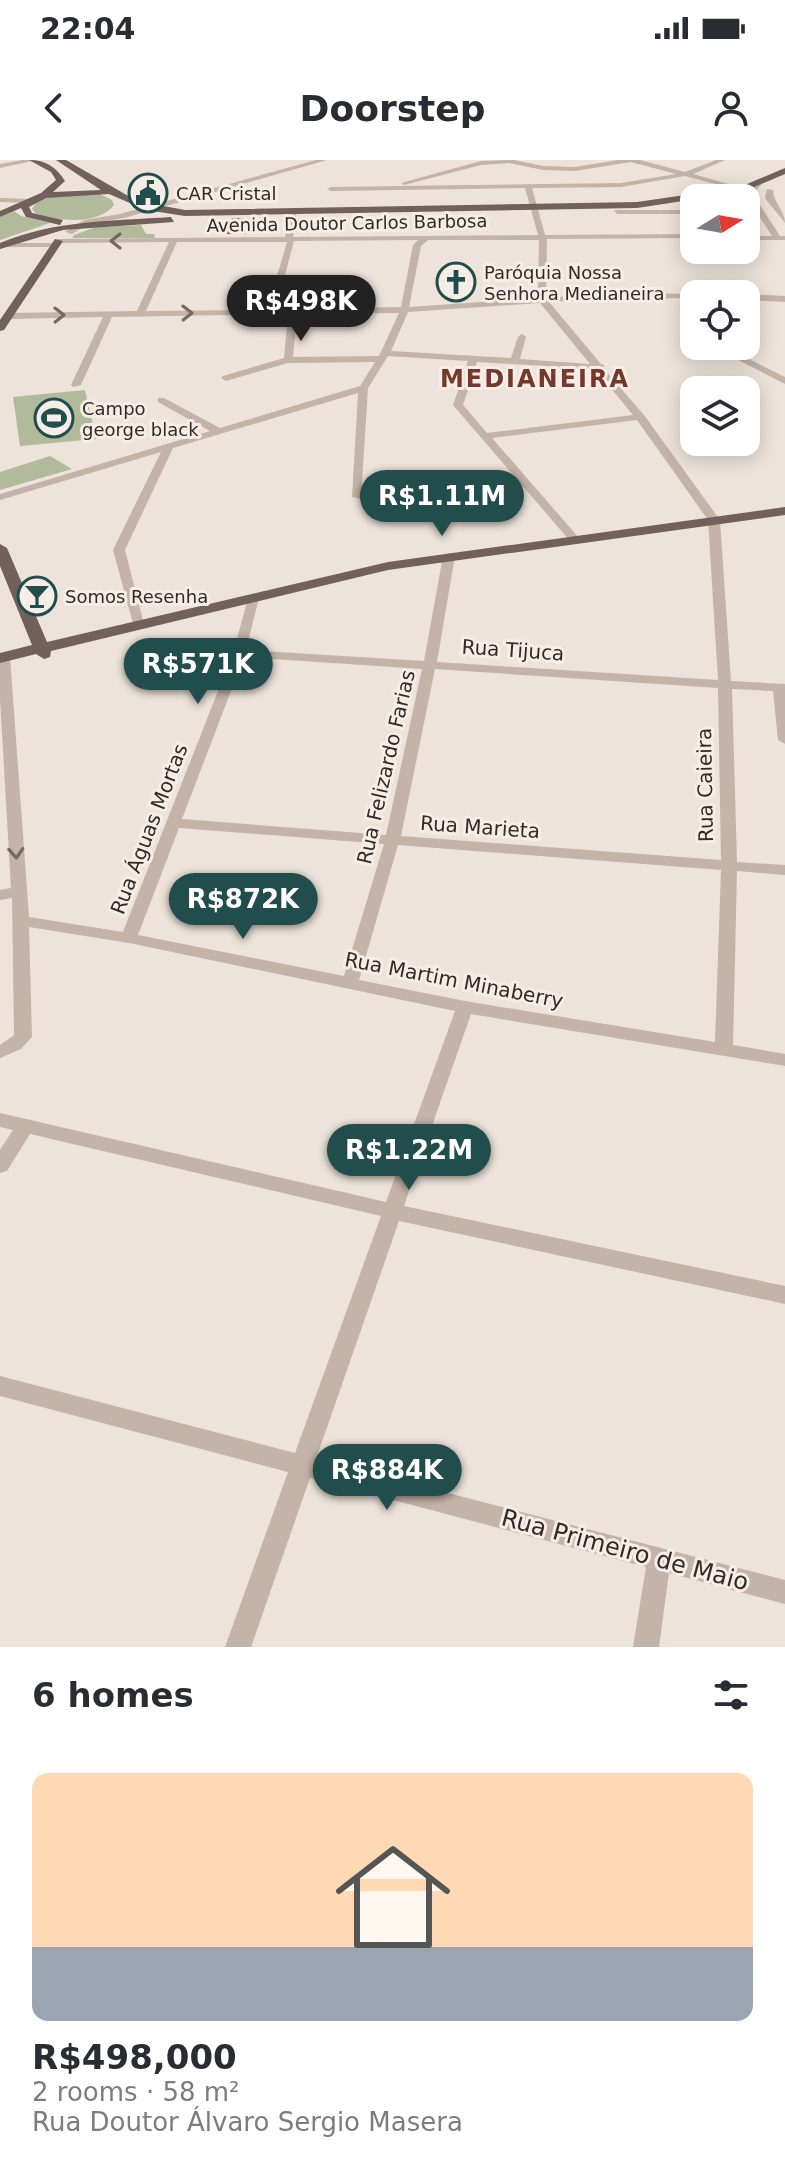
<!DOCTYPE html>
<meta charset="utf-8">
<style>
body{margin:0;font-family:"DejaVu Sans",sans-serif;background:#f7f7f7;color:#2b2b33;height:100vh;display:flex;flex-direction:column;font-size:30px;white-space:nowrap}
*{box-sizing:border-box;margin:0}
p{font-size:26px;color:#7c7c81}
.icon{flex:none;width:44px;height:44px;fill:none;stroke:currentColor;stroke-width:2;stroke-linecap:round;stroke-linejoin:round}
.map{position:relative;height:1487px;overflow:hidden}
.details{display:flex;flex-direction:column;background:#fff;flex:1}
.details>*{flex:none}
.needle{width:52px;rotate:79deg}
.tools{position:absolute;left:680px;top:24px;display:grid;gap:16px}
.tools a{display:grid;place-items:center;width:80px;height:80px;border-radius:16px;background:#fff;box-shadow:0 4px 20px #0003;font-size:40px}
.price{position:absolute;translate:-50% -68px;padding:0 18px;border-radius:28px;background:#224d4d;color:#fff;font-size:26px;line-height:52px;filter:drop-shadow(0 2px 4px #0008)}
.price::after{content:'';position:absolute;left:50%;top:48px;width:24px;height:18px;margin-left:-12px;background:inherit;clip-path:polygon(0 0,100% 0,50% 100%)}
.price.active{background:#222;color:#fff}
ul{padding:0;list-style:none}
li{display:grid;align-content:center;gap:16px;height:424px;padding:0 32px}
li+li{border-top:2px solid #e1e1e2}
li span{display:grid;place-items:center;height:248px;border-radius:16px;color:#555}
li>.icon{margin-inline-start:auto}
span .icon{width:144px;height:144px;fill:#fffc;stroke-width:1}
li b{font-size:34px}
h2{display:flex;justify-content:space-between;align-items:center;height:96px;padding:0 32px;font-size:34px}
.status{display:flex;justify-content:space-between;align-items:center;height:56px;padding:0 40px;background:#fff;direction:ltr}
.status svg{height:22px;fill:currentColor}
header{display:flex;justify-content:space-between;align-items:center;height:104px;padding:0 32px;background:#fff;font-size:36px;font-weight:600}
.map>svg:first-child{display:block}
.green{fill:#b2ba9c}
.building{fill:#b56351}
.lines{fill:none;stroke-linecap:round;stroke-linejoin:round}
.minor{fill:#c4b3a8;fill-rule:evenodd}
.major{fill:#72615a;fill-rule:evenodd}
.oneway{stroke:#746861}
.labels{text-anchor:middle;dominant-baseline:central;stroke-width:6;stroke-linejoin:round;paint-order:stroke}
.far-poi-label{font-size:18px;fill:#322a27;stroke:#f6eee6;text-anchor:start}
.far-street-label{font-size:18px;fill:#322a27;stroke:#f6eee6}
.street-label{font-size:20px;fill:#322a27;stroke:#f6eee6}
.far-district-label{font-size:24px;font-weight:bold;letter-spacing:2px;fill:#75392b;stroke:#f6eee6}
.near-street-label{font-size:24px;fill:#322a27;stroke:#f6eee6}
</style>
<div class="status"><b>22:04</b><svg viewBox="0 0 49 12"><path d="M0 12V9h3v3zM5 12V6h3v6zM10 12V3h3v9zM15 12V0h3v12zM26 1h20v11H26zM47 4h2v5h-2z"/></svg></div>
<header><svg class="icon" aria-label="back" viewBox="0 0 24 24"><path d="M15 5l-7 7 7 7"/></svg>Doorstep<svg class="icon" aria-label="person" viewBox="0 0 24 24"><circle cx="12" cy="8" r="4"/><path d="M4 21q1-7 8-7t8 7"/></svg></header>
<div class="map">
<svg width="785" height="1487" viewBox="0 0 785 1487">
<rect width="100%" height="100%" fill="#ede3da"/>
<g class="green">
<path d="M100 34 112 40 114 45C98 66 56 61 35 53L32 49C42 30 81 35 100 34Z"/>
<path d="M14 51 21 56 50 63 0 80V57Z"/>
<path d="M141 65 146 74H154L155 78H72L74 75 96 67Z"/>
<path d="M85 230 96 279 20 286 13 237Z"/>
<path d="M50 296 72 309 0 330V312Z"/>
</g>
<path class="building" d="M232 58 255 59 249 74H226Z"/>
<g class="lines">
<g class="minor">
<path d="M23 0H37L0 8V4Z"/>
<path d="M316 0H327L124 58 89 64 72 74 65 72 84 60 120 54Z"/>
<path d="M514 0 543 6 575 7 618 0H640L685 12 716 0H725L693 14 746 29 742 31 685 16 621 27 532 28 545 75 694 74V78L547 79 546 138 604 133 697 134H694V138L604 139 549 142 601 204 604 205V209L644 255 720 360 731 521 785 524V584L778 580 773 531 732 529 737 702 785 705V715L737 711 733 885 785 894V906L471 854 404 1046 785 1126V1144L399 1061 316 1299 785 1420V1444L669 1413 659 1487H633L646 1407 310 1318 251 1487H225L288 1312 0 1236V1216L295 1293 381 1056 30 974 7 1011 0 1013V990L13 970 0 967V953L386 1042 455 851 129 783 29 767 32 877 21 889 0 898V885L14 875 12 738 0 740V730L11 728 0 539V494H9L10 497 29 757 123 772 233 493 249 435H257L259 438 246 490 424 501 443 396 449 393 455 396 437 502 718 520 708 360 637 260 492 278 580 379 570 381 453 245 468 201 388 196 368 228 361 339 352 337 358 233 173 288 125 390 144 464 142 467H134L113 390 161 292 0 340V334L210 271 158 242V238H164L220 268 360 226 375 202 288 203 226 221 221 218 223 216 284 198 288 154 112 157 81 225 73 227 71 225 103 157 8 159 4 156 8 153 137 151 169 82 59 83 60 85 56 87H0V83H55L58 79 285 77 288 54 296 48 300 50 296 55 293 77 538 75 525 28 331 31 327 29 331 27 621 23 676 14 631 2 575 11 543 10 509 3 481 5 404 25 401 23 481 1ZM418 80 413 85 401 147 276 149 294 81ZM428 80H539L538 138 409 147 421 86ZM177 82H287L267 150 146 151ZM540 143 590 204 520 199 526 177 522 174 518 177 511 198 391 191 408 152ZM399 153 379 196 293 197 297 154ZM477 202 595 209 633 255 487 273 463 245ZM244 497 422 509 386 675 182 659ZM435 509 718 528 721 700 401 676ZM179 668 384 684 344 816 138 775ZM398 685 721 710 715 882 465 841 359 820Z"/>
<path d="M757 23 762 24 753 33 754 36 780 76H785V80H746V76H772L746 36V30Z"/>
<path d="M767 29 773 30C773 43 785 50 785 63L765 38Z"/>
<path d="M0 38 31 39 35 41 31 43 0 42Z"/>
<path d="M614 50H694V54H617Z"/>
<path d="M746 134 785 136V142L746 140Z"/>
<path d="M711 186H723L785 217V224Z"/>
</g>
<g class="major">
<path d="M29 0C46 0 56 7 65 21L53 32 101 30 56 0H66L137 41 185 50 637 42 740 27 785 8V14L742 32 637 48 185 56 146 50 109 34 46 38 29 47 32 53 63 60 60 65 26 57 21 48 0 57V51L41 33 56 20 51 12Z"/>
<path d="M171 57 174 62 63 70 0 89V83C55 60 112 61 171 57Z"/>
<path d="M55 79 63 81 4 170 0 171V160Z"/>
<path d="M785 347V355L388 410 51 491 50 497 44 499 36 494 0 503V493L32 485 0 406V384L7 388 47 482 388 402Z"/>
</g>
</g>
<defs><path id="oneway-chevron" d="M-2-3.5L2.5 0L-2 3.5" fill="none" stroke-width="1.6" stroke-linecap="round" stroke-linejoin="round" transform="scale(2)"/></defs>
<g class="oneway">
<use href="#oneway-chevron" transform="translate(116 81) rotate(180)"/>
<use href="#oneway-chevron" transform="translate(187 153) rotate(-1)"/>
<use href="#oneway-chevron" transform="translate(59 155) rotate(-1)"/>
<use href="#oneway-chevron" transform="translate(16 693) rotate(87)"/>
</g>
<defs>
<symbol id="civic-ring" viewBox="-11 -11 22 22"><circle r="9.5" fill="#f6eee6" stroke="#224d4d" stroke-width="1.5"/><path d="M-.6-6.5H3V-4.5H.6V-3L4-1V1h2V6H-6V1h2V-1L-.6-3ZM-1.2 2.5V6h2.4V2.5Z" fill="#224d4d"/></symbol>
<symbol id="church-ring" viewBox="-11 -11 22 22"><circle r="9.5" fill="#f6eee6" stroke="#224d4d" stroke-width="1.5"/><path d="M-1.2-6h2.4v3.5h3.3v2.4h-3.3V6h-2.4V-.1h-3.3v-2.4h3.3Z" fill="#224d4d"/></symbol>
<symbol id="stadium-ring" viewBox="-11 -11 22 22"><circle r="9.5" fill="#f6eee6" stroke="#224d4d" stroke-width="1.5"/><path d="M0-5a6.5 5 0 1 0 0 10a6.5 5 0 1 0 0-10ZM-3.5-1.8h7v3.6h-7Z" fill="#224d4d"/></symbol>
<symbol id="bar-ring" viewBox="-11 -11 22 22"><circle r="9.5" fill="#f6eee6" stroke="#224d4d" stroke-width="1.5"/><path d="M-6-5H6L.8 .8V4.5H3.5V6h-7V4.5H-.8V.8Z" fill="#224d4d"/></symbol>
</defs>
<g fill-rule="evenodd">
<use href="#civic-ring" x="126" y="11" width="44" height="44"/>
<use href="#church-ring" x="434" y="100" width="44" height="44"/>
<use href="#stadium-ring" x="32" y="236" width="44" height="44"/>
<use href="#bar-ring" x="15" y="414" width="44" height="44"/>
</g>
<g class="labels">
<g class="far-poi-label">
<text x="176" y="33">CAR Cristal</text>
<text x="484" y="112">Paróquia Nossa<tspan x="484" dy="21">Senhora Medianeira</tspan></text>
<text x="82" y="248">Campo<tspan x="82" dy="21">george black</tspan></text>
<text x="65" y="436">Somos Resenha</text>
</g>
<g class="far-street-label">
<text transform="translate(347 63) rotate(-1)">Avenida Doutor Carlos Barbosa</text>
</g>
<g class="street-label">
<text transform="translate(513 490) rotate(4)">Rua Tijuca</text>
<text transform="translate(386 607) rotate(-77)">Rua Felizardo Farias</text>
<text transform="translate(705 625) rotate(-91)">Rua Caieira</text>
<text transform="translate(480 667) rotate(4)">Rua Marieta</text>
<text transform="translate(149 669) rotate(-69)">Rua Águas Mortas</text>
<text transform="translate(454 820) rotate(11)">Rua Martim Minaberry</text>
</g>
<g class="far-district-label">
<text x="535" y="219">MEDIANEIRA</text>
</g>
<g class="near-street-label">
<text transform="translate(625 1390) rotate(15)">Rua Primeiro de Maio</text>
</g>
</g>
</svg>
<div class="tools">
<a><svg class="needle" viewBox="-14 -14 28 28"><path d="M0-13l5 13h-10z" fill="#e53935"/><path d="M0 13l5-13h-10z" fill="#7c7c81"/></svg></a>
<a><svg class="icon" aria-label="locate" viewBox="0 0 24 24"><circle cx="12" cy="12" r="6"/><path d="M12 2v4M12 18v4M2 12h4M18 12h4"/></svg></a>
<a><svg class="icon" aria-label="layers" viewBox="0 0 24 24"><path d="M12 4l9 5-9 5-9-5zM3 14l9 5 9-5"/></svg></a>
</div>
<b class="price active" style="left:301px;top:183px">R$498K</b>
<b class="price" style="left:442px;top:378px">R$1.11M</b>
<b class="price" style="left:198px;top:546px">R$571K</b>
<b class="price" style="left:243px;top:781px">R$872K</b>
<b class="price" style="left:409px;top:1032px">R$1.22M</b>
<b class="price" style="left:387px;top:1352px">R$884K</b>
</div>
<section class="details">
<h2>6 homes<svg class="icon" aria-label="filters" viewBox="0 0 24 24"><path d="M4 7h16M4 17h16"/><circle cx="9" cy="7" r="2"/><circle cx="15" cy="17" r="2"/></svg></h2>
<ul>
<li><span style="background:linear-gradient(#ffd9b3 70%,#9aa5b1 0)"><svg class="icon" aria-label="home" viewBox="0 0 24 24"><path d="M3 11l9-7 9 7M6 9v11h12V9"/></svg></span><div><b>R$498,000</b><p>2 rooms · 58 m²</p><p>Rua Doutor Álvaro Sergio Masera</p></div></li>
</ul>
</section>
